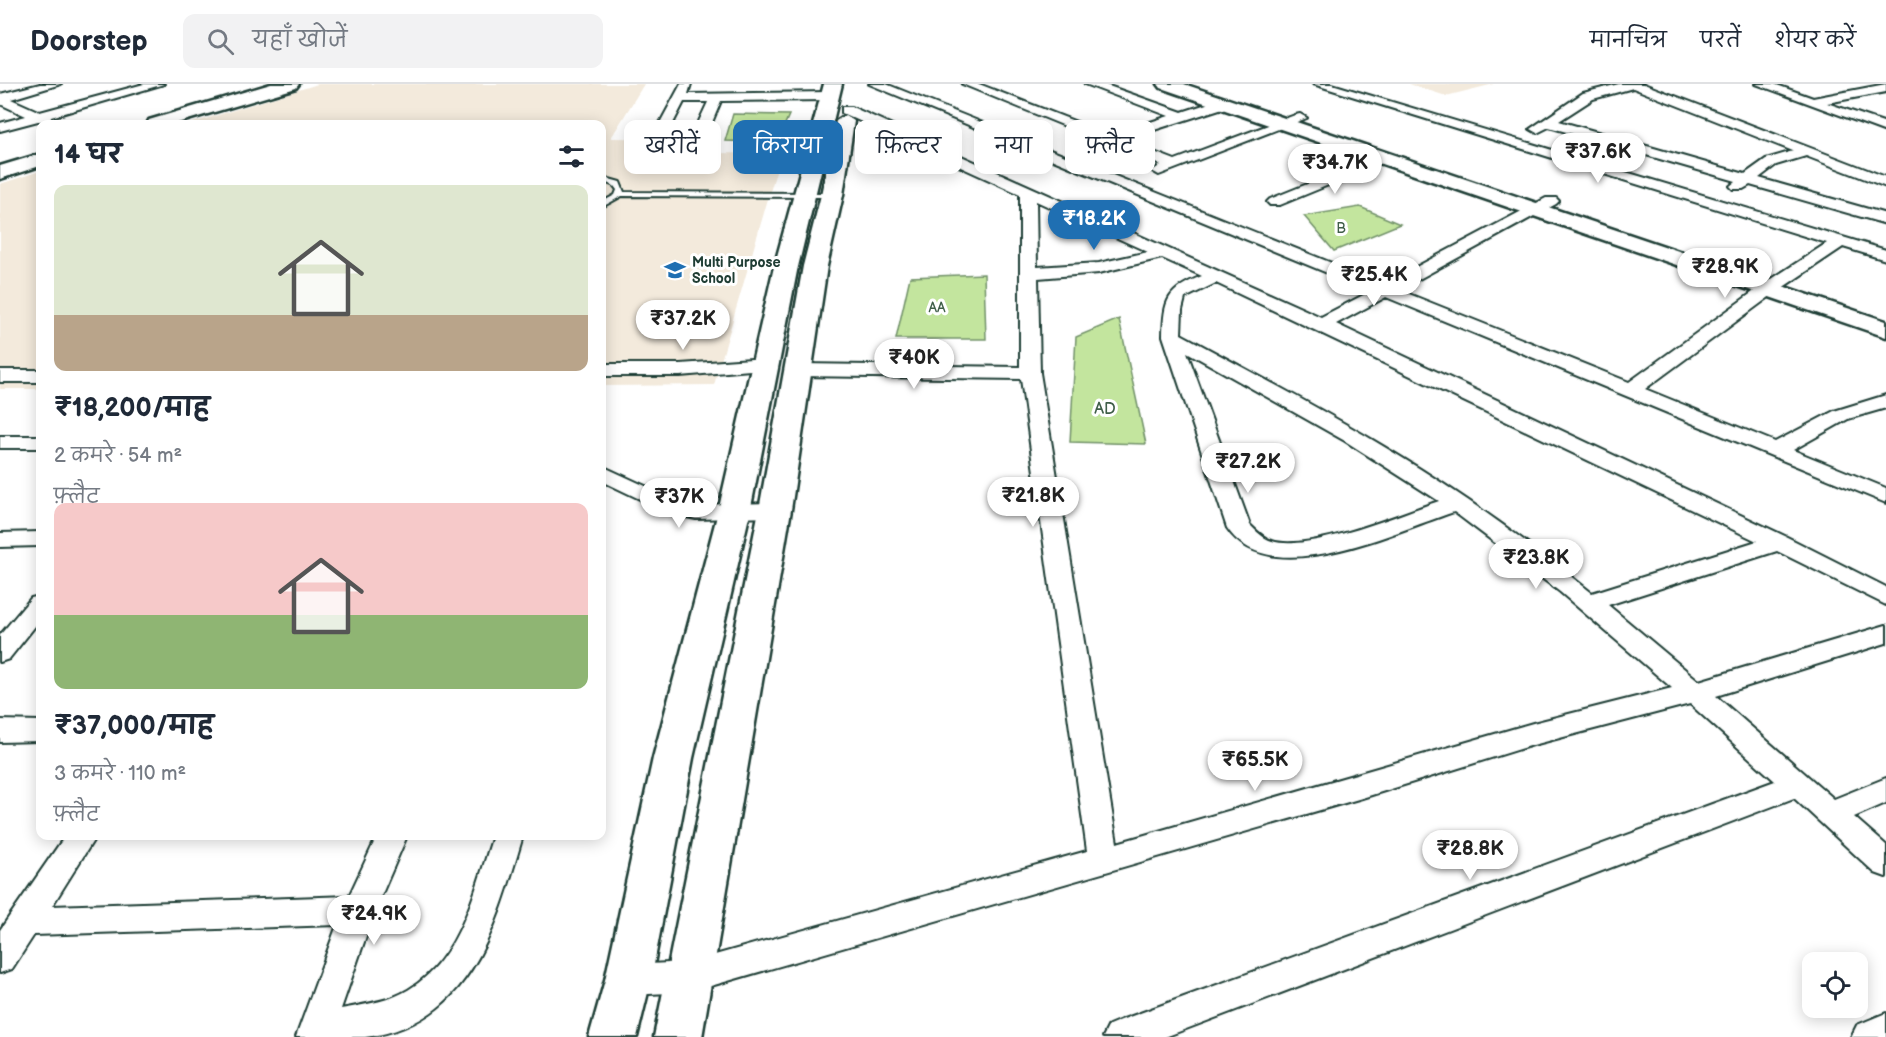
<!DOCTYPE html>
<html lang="hi">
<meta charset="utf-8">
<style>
body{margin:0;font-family:"Balsamiq Sans","Playpen Sans Deva",sans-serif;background:#f2f2f3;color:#1f2937;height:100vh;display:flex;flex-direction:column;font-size:22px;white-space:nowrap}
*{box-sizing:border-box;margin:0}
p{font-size:20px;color:#747a83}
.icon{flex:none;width:33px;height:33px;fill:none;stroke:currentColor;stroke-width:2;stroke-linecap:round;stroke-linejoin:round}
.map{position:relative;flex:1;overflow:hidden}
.side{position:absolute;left:36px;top:36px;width:570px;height:720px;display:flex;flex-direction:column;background:#fff;border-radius:12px;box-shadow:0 3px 15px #0003}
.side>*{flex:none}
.hud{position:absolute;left:624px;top:36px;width:570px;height:54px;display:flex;gap:12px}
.controls{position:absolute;left:1802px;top:868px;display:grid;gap:12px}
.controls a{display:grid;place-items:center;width:66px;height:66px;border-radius:12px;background:#fff;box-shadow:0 3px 15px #0003;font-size:30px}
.price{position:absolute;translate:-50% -51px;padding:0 14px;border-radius:21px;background:#fff;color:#222;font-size:20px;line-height:39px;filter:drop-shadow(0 2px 3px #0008)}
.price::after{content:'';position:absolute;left:50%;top:36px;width:18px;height:14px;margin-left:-9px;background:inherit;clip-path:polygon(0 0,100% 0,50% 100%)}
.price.current{background:#1f6fb2;color:#fff}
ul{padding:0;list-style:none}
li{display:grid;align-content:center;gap:12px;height:318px;padding:0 18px}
li span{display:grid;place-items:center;height:186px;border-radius:12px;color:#555}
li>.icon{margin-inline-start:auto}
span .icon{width:108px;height:108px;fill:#fffc;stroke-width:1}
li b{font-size:26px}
h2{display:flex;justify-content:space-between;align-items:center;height:72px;padding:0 18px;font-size:26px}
.pill{padding:0 21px;border-radius:12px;background:#fff;box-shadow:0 3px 15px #0003;font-size:21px;line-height:54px}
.pill.current{background:#1f6fb2;color:#fff}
header{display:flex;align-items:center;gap:36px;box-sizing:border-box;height:84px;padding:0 30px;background:#fff;border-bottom:2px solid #e0e1e3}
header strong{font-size:28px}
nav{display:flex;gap:33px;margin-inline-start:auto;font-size:21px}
.search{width:420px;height:54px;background:#f2f2f3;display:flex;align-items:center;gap:15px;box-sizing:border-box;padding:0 21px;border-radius:12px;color:#747a83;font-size:22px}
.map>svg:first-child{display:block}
.built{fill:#f3eadc}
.green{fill:#c3e59e;stroke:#719169;stroke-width:1.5}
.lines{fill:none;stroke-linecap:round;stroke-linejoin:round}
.lane-casing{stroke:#1f3d34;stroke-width:4}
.street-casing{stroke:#1f3d34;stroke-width:4}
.secondary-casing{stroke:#1f3d34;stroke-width:5}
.lane{fill:#fff;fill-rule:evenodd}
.street{fill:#fff;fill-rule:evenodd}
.secondary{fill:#fff;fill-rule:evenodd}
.labels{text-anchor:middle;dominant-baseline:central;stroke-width:6;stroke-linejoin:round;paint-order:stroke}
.far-park-label{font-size:14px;fill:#405f49;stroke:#fff}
.far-poi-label{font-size:14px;font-weight:bold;fill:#1f3d34;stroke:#fff;text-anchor:start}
.park-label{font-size:16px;fill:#405f49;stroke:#fff}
</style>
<header>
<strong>Doorstep</strong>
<div class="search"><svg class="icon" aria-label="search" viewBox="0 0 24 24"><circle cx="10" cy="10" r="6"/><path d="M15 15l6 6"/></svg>यहाँ खोजें</div>
<nav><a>मानचित्र</a><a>परतें</a><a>शेयर करें</a></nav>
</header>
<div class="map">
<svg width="1886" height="953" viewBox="0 0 1886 953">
<rect width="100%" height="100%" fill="#fff"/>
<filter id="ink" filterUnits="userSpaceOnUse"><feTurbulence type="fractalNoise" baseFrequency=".0167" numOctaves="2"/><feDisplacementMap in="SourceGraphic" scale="12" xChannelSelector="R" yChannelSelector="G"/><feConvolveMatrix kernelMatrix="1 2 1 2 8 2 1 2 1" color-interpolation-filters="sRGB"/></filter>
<g filter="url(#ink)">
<g class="built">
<path d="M318 0H644L611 54 714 55 710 69 781 70 714 301 602 302V40H189Z"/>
<path d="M1409 0H1494L1446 12Z"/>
<path d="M40 87V305H0V100Z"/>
</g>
<g class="green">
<path d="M733 30 789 31 777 58 725 57Z"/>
<path d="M1360 123 1400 140 1334 167 1304 132Z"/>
<path d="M984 190 986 255H896L910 193Z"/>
<path d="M1119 235 1146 360 1070 358 1076 253Z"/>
</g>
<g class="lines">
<defs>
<path id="lane" d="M602 93 620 98 624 108 832 109 836 111 832 113 622 112 602 123V118L615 111 617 106 614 102 602 97Z"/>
<g id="street">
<path d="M40 0H61L11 15 40 28 144 0H164L51 33 50 38 38 37 0 47V39L26 32 0 20V10Z"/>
<path d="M681 0H691L688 10 831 8 837 12 831 16 721 17 708 48 701 52 694 48 708 18H684L666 53H656L654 50Z"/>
<path d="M869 0H886L1384 200 1546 114H1556L1559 117 1556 120 1399 206 1629 298 1764 200 1827 159 1313 0H1332L1886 166V176L1843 163 1776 208 1645 305 1775 358 1834 327 1886 311V324L1848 335 1793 366 1886 404V419L1386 213 1336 240 1787 453 1886 503V521L1777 467 1608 521 1699 597 1886 541V559L1716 612 1834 715 1886 694V719L1854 733 1886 761V793L1875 789 1794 714 1165 953H1103L1109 941 1121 936 1775 697 1690 620 1533 661 1362 714 690 908 628 911 616 907 611 896 616 885 628 881 690 878 1087 767 1021 295 798 292 788 286 798 280 1020 283V110L842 29V23H852L1321 233 1371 207ZM1036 117 1148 168 1099 179 1037 183ZM1162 174 1202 192C1167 206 1164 215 1163 252L1227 444C1270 509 1397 446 1454 428L1560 508 1672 604 1533 639 1117 759 1040 289 1038 194 1099 189ZM1216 199 1757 457 1592 509C1530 459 1464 411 1396 370 1326 327 1253 289 1181 250L1182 226 1185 214ZM1187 268 1345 357 1439 417C1403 429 1308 469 1272 457 1264 455 1256 447 1250 441Z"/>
<path d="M962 0H979L1110 51 1169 32 1085 0H1103L1182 28 1219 16H1229V22L1123 56 1175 76 1295 31 1300 30 1307 34 1159 91 1152 87 1161 81Z"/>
<path d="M1619 0H1644L1886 93V103L1806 72 1776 81 1759 94 1886 130V140L1750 101 1743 105H1733L1730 102 1736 97 1549 43 1537 49 1530 45 1583 9ZM1633 4 1793 67 1766 75 1745 90 1559 37 1593 15Z"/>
<path d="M1756 0H1774L1813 14 1886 0V8L1827 19 1886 39V48Z"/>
<path d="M1382 70 1389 74 1387 77 1280 121H1270L1267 118 1270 115Z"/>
<path d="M766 274 776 280 773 284 680 292H602V280H680Z"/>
<rect x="0" y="286" width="40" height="12"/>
<rect x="0" y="352" width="40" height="12"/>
<path d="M602 382 678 417 696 421 775 419 783 421 786 426 783 431 775 433 696 435 671 430 602 397Z"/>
<path d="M40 448V462L0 463V449Z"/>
<path d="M40 512V536L9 575 0 578V551L31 514Z"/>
<path d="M0 636 40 637V657L0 658Z"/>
<path d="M65 752H96L52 822 349 812 377 752H407L375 826 341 925C358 922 375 919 391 914 458 889 473 811 493 752H523C497 839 472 940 365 953 343 953 319 953 296 953L337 841 34 851 12 885 0 889V846Z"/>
<path d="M1886 929V953H1851L1857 941Z"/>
</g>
<g id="secondary">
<path d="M271 0H299L296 4 174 40H147L149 36Z"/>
<path d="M824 0H842L797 187 750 428 693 674 651 896 637 953H589L605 896 653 674 718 428 773 187Z"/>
<path d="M1158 0H1184L1886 237V253L1161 4Z"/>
<path d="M845 31 854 37 843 111 827 182 791 426 702 953H654L759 426 803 182 821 111 836 37Z"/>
<path d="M40 70V82L0 95V82Z"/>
</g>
</defs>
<use href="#lane" class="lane-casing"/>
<use href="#street" class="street-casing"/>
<use href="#secondary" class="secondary-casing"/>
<use href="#lane" class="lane"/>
<use href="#street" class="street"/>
<use href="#secondary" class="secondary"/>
</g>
</g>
<defs>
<symbol id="school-bare" viewBox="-9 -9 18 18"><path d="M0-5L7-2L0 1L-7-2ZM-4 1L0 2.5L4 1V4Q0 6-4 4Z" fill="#1f6fb2" stroke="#fff" stroke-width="2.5" paint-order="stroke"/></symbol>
</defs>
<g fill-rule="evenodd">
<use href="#school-bare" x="660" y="171" width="30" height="30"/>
</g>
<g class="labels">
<g class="far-park-label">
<text x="1341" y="144">B</text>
<text x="937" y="223">AA</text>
</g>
<g class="far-poi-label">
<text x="692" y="178">Multi Purpose<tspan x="692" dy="16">School</tspan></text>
</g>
<g class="park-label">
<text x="1105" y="325">AD</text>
</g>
</g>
</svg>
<div class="controls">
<a><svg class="icon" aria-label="locate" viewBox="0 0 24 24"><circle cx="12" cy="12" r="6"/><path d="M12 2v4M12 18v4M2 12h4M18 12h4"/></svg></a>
</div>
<b class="price" style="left:1598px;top:100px">₹37.6K</b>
<b class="price" style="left:1335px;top:111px">₹34.7K</b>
<b class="price current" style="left:1094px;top:167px">₹18.2K</b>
<b class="price" style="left:1725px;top:215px">₹28.9K</b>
<b class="price" style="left:1374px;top:223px">₹25.4K</b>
<b class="price" style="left:683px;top:267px">₹37.2K</b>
<b class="price" style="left:914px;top:306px">₹40K</b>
<b class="price" style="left:1248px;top:410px">₹27.2K</b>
<b class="price" style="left:1033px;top:444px">₹21.8K</b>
<b class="price" style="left:679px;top:445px">₹37K</b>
<b class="price" style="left:1536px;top:506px">₹23.8K</b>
<b class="price" style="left:1255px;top:708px">₹65.5K</b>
<b class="price" style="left:1470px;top:797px">₹28.8K</b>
<b class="price" style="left:374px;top:862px">₹24.9K</b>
<div class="hud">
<a class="pill">खरीदें</a>
<a class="pill current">किराया</a>
<a class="pill">फ़िल्टर</a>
<a class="pill">नया</a>
<a class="pill">फ़्लैट</a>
</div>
<section class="side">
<h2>14 घर<svg class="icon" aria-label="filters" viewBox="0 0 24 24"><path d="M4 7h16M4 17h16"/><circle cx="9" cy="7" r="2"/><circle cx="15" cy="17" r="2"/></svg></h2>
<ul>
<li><span style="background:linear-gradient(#dfe7d0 70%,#b9a48a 0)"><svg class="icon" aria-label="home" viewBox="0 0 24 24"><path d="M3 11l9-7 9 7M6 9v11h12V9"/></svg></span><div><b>₹18,200/माह</b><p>2 कमरे · 54 m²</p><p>फ़्लैट</p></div></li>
<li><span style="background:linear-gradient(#f6c9c9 60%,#8fb573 0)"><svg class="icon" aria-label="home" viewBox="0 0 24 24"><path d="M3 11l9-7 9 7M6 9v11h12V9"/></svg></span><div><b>₹37,000/माह</b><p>3 कमरे · 110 m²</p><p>फ़्लैट</p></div></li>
</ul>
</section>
</div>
